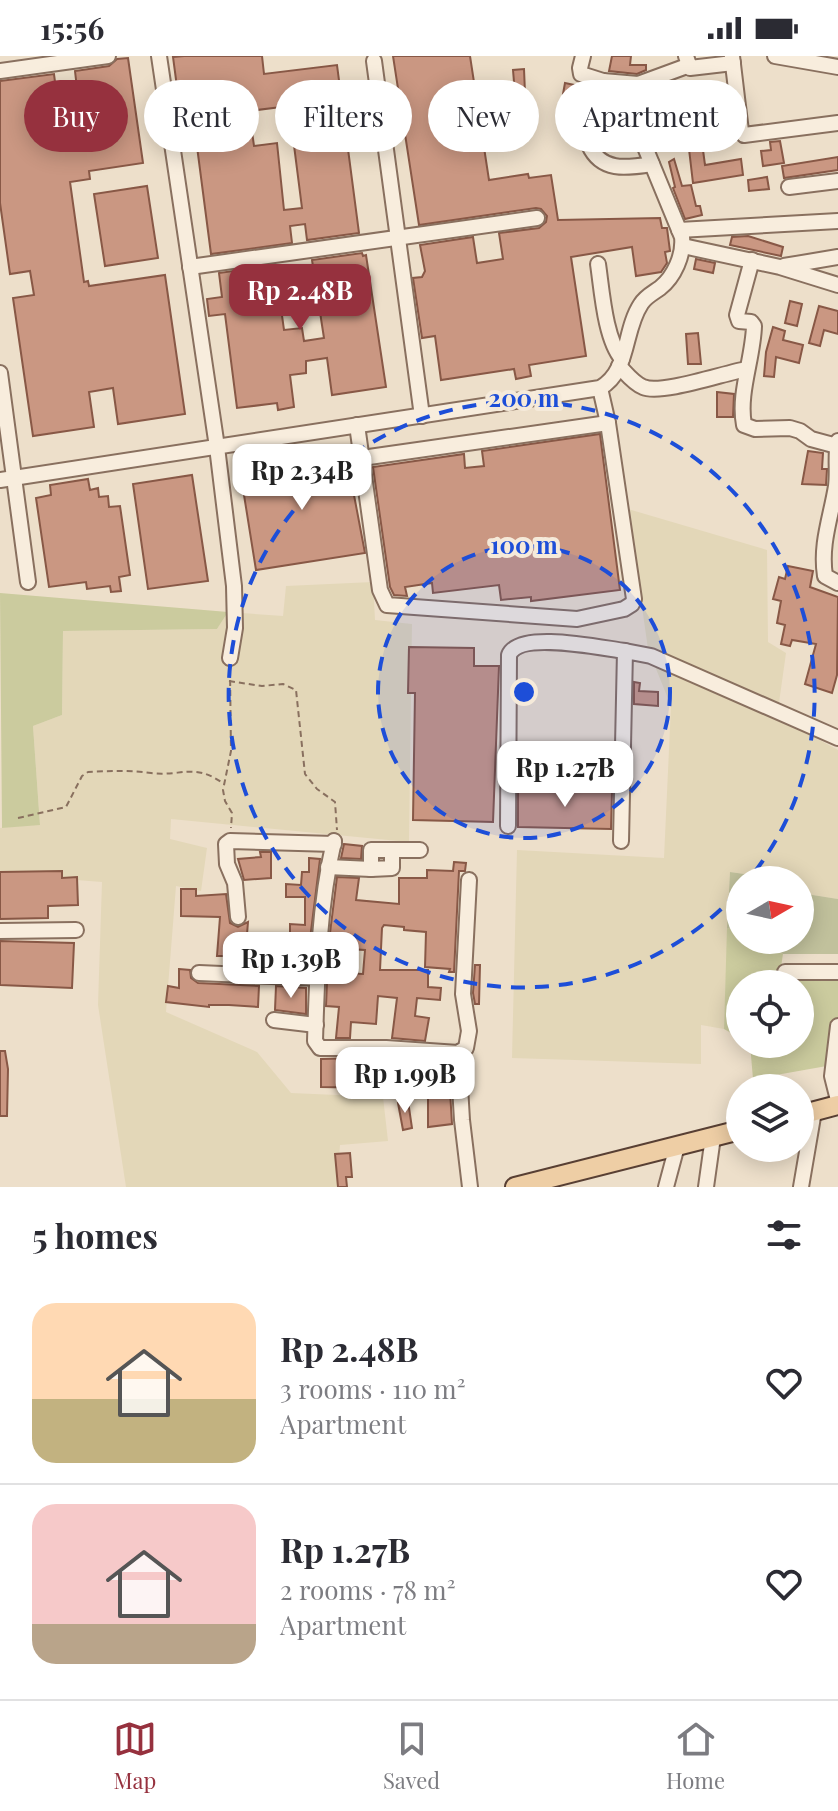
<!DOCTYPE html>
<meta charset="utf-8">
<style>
body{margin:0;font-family:"Playfair Display",serif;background:#f7f7f7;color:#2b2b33;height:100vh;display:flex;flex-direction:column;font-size:30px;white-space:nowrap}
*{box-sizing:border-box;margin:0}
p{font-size:26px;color:#7c7c81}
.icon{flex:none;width:44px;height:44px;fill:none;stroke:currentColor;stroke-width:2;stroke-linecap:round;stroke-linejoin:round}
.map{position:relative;height:1131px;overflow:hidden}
.details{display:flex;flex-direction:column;background:#fff;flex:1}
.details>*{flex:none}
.guide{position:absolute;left:24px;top:24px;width:790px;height:72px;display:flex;gap:16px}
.needle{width:52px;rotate:81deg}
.buttons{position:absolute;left:726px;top:810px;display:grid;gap:16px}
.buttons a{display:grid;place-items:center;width:88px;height:88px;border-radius:50%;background:#fff;box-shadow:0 4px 20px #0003;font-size:40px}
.price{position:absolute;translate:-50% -68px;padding:0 18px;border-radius:16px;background:#fff;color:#222;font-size:26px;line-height:52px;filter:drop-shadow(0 2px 4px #0008)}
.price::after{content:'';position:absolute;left:50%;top:48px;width:24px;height:18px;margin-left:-12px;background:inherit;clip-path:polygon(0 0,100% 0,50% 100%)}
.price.on{background:#96313e;color:#fff}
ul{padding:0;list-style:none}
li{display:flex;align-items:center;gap:24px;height:200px;padding:0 32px}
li+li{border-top:2px solid #e1e1e2}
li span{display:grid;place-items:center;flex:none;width:224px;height:160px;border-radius:24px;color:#555}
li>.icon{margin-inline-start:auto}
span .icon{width:96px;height:96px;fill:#fffc;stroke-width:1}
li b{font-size:34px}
h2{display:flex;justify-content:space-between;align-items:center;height:96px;padding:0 32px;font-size:34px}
.pill{padding:0 28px;border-radius:36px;background:#fff;box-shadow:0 4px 20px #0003;font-size:28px;line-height:72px}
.pill.on{background:#96313e;color:#fff}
.status{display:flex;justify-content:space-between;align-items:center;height:56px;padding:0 40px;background:#fff;direction:ltr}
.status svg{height:22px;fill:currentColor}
.menu{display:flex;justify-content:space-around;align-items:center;height:112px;border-top:2px solid #e1e1e2;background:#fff;font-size:22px;color:#7c7c81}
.menu a{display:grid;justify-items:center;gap:4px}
.menu .on{color:#96313e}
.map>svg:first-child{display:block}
.farmland{fill:#e3d7b8}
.green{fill:#cbcb9e}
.cemetery{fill:#c1c19c}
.building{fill:#ca9782;stroke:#885846;stroke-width:2;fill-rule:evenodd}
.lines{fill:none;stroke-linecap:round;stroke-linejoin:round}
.minor-casing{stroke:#89705f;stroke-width:18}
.major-casing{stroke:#583f33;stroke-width:22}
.path{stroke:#89705f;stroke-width:2;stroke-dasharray:6 4;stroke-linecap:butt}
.minor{stroke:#f8eddd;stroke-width:14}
.major{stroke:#eecea5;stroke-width:18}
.ring{fill:none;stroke:#1d4ed8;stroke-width:4;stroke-dasharray:14 10}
.centre{fill:#1d4ed8;stroke:#f5eada;stroke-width:4}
.ring-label{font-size:24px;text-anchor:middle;font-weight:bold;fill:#1d4ed8;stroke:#f5eada;stroke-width:8;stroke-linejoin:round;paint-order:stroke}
</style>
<div class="status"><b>15:56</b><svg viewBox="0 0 49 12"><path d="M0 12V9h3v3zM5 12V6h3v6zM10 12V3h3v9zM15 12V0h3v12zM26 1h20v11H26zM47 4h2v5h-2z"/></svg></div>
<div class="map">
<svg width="838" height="1131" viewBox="0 0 838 1131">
<rect width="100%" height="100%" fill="#eddfca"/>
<g class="farmland">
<path d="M628 453 767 494 768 586 786 597 777 661 838 694V843L800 837V824H772L766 821 730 816 724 973 701 969V1008L512 1002 517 794 664 802 671 650 648 593Z"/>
<path d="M373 526 375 564 412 568 409 786 171 763 170 783 207 792 201 835 176 830 166 956 257 996 291 1037 383 1041 388 1085 340 1089 337 1131H126L98 949 102 826 0 818V772L40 768 33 670 62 659 63 575 217 573 228 556 283 560 286 530Z"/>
</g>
<g class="green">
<path d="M0 537 228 556 217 573 63 575 62 659 33 670 40 769 2 772Z"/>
<path d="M727 872 740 874V884H761L783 898 780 917 838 918V1008L753 1023 750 988H800V928H740V982L724 973Z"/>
</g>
<g class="cemetery">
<path d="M730 816 766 821 772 824H740V874L727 872Z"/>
<path d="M800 837 838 843V898H783L761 884H800Z"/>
</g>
<g class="building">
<path d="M184 0H262L264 18 337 9 359 177 307 184 305 168 290 170 292 187 211 198 189 29 177 31 173 1ZM289 50 302 152 284 154 277 87 254 90 249 55Z"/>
<path d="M393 0H470L489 124 528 118 529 122 551 119 558 164 660 162 662 172H667L670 195 665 196 667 207 661 216 636 220 632 191 571 201 586 300 529 309 531 320 516 323 514 313 441 324 435 280 422 282 413 222 422 221 425 215 420 189 473 181 477 207 503 203 499 177 539 172 546 166 547 160 541 153 536 152 419 169Z"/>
<path d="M612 0H631L630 9H646V14L637 18 609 15Z"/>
<path d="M128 2 143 107 89 115 90 123 70 126 84 226 88 225 89 230 165 219 185 358 118 368 113 332 89 336 94 371 33 380 13 242 34 239 30 215 10 218 0 147V25L54 18 58 49 75 46 78 41 75 15 109 10 117 3Z"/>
<path d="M524 13 525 37 515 38 513 14Z"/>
<path d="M565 27 594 33 596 42 563 38Z"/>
<path d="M615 36 646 39 644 54 638 48 617 42Z"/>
<path d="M726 37 728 53 698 57 705 109 741 103 743 119 693 127 689 93 692 91 688 90 683 42Z"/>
<path d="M780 85 784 107 763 110 761 95 771 94 770 86Z"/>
<path d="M838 101V114L784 122 782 110Z"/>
<path d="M674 103 682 130 691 129 696 150H700L702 159 685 163 673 132 675 131 669 106Z"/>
<path d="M767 121 769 133 749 135 748 124Z"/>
<path d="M147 130 158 202 105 210 94 138Z"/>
<path d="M748 180 783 191 781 200 730 189 732 181Z"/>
<path d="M362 197 363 200 366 199 386 331 332 339 327 302 306 305V317L290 319 294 351 278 354 277 347 237 352 225 258 209 260 207 243 222 241 219 217 275 209 284 274 302 272 304 285 324 282 312 204Z"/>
<path d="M696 203 715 207 713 217 694 213Z"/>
<path d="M790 245 802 248 797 270 785 267Z"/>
<path d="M819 250 838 255V278L824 274 820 290 809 287Z"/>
<path d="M773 271 785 275 783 284 803 289 799 307 776 301 774 321 764 320 766 296Z"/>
<path d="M698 277 701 308H688L686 278Z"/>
<path d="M717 336 734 338 733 361H717Z"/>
<path d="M600 378 620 534 531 545V541L501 544 499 529 433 537 432 527 405 531 407 540 394 539 390 531 373 411 464 398 465 412 484 410 482 395Z"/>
<path d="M808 395 823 397 822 413H827L826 429 802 428Z"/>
<path d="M346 397 365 497 256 514 240 414Z"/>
<path d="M192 419 208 525 148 533 133 428Z"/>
<path d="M88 423 90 434 98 432 99 441 108 440 109 451 120 450 130 519 119 521 121 535 111 536 110 530 87 533 86 526 49 531 36 442 51 439 50 429Z"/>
<path d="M788 510 813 515 810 531 838 541 837 619 832 637 805 628 816 588 792 584 790 590 781 588 785 569 777 567 781 545 773 543 779 521 785 523Z"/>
<path d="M409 591 474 592V610H499L493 766 413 764 415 637H408Z"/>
<path d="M634 626 640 627 639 635 658 636V650L634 648Z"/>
<path d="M518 734 612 736 611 773 518 771Z"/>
<path d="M344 788 362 790 361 803 341 802Z"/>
<path d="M260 796H271V822L244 824 238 803 261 801Z"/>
<path d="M309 802 320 803 309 891 285 890V881L290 882V868L305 869V841H286V828L301 829 302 816H309Z"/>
<path d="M454 806 466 807 465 815H459L454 916H449L450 913 425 911 426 876 404 874V871L384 869 382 872 380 914H428V931L441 932 440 944 417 942 415 960 429 962 425 985 392 982 397 942 378 940 376 968 351 966 350 982H336L339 951 326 950 328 904H343L342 917 363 918 365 894 347 893V879L330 877 337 821 359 822 356 844 399 848V822H427V814L453 815Z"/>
<path d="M62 815V822L77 821 78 849 48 850V862L0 863V816Z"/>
<path d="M181 833H196V840L226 838 230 867 238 871 248 866 245 903H243L242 909 227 908V900H217L220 861 181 860Z"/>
<path d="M0 885 74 887 72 932 0 929Z"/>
<path d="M475 909H480L479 948H475L473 937Z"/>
<path d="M179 913 190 914 191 922 198 927 259 930 258 951 229 949H209V951L166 946 168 930 179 932Z"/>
<path d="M276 930 306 932V958L275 954Z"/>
<path d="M0 995H5L8 1013 7 1060H0Z"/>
<path d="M357 1002V1022H375L376 1032 321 1031V1003Z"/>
<path d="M387 1002 446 1006V1018L414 1020V1023H401V1027L386 1028Z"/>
<path d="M447 1035H450L452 1068 428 1071V1037Z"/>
<path d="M408 1045 412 1072 403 1074 398 1047Z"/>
<path d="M350 1097 352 1121H346L347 1131H338L335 1098Z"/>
</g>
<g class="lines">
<defs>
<g id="minor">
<path d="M159 0 217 391 234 530 235 572 230 602"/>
<path d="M686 0 690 12 733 7"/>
<path d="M732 0 741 75 744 79 838 67"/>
<path d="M775 0 838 11"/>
<path d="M374 5 422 360"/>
<path d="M0 15 108 0"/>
<path d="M603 25 638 28 687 10"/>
<path d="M589 89C601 116 626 112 652 108"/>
<path d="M789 131 838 125"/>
<path d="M679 174 838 165"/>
<path d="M683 190 780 211 838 229"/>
<path d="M752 204 737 259 739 265 751 266 754 270C753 303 738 337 744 369L755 373 790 372 800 375 811 383 837 390"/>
<path d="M598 208C602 235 605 283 622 303"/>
<path d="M784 210 838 201"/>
<path d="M190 211 537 162"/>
<path d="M619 310C626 317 633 327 643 331 661 339 724 317 747 313"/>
<path d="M0 317 28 526"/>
<path d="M357 369 380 534 387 549 577 563 624 553 632 548 634 543 608 367 600 332"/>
<path d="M838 385C835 401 838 414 836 430 831 461 820 488 825 520L838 527"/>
<path d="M362 402 608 367"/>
<path d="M0 424 600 332C630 315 623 275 641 248 645 241 653 237 660 232 674 221 684 199 682 181L640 79 635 57 610 50 606 42 603 25 581 18 580 12 583 0"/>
<path d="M508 770 509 599C519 574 601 592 625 595"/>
<path d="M334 785C319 850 317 918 315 985L320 992H386L458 997 466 992 469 975 463 938 469 824"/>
<path d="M621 785 625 595 651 600 838 682"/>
<path d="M328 811 371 813V794H420"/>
<path d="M371 813 392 812V794"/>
<path d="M238 861 235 827 227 808 226 788 230 785 334 788"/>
<path d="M0 875 76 874"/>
<path d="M785 916H838"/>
<path d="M199 917 318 922"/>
<path d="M274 964 316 969"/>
<path d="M838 970 832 1020 838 1044"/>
<path d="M458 997 462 1064 470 1131"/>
<path d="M666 1131 677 1090"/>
<path d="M706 1131 713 1081"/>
<path d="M801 1131 814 1055"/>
</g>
<g id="major">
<path d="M800 1059 838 1049"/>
<path d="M515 1131 740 1074"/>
</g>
</defs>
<use href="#minor" class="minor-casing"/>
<use href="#major" class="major-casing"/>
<g class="path">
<path d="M230 614 231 695 223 734 225 745 232 757 231 772"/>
<path d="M229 625 262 630 283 628 296 634 305 718 317 733 335 746 337 774"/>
<path d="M18 762 66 751 82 720 88 716C110 715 130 714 151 717 181 721 194 706 224 728"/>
</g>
<use href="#minor" class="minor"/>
<use href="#major" class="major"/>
</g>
<circle cx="524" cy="636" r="146" fill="#1d4ed8" fill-opacity=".12"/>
<g class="ring">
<circle cx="524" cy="636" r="146"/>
<path d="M738 836A293 293 0 1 1 750 822"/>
</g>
<circle cx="524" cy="636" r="12" class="centre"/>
<g class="ring-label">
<text x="524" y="351">200 m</text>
<text x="524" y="498">100 m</text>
</g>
</svg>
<div class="buttons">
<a><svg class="needle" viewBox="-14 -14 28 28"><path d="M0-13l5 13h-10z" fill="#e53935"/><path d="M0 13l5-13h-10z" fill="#7c7c81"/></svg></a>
<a><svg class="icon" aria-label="locate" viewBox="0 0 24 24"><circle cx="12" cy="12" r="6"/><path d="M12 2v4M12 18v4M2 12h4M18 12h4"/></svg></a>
<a><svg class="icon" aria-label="layers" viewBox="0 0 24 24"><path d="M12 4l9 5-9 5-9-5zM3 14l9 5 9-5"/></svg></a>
</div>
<b class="price on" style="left:300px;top:276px">Rp 2.48B</b>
<b class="price" style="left:302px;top:456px">Rp 2.34B</b>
<b class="price" style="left:565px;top:753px">Rp 1.27B</b>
<b class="price" style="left:291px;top:944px">Rp 1.39B</b>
<b class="price" style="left:405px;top:1059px">Rp 1.99B</b>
<div class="guide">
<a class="pill on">Buy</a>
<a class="pill">Rent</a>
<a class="pill">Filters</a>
<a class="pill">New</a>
<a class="pill">Apartment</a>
</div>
</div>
<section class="details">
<h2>5 homes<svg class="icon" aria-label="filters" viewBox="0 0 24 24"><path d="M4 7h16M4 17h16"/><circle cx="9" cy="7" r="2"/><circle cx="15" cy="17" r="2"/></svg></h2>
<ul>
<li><span style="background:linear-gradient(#ffd9b3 60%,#c2b280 0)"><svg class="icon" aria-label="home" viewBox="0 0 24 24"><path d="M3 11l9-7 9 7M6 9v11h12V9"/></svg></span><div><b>Rp 2.48B</b><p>3 rooms · 110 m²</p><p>Apartment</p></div><svg class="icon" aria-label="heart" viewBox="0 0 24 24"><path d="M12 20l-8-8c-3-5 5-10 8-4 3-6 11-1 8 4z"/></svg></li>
<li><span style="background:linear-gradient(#f6c9c9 75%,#b9a48a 0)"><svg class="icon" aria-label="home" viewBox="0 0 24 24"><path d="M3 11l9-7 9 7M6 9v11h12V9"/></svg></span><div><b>Rp 1.27B</b><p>2 rooms · 78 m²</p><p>Apartment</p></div><svg class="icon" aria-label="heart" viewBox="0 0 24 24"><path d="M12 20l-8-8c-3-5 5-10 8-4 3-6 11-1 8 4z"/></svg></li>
</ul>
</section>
<nav class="menu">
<a class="on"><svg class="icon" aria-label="map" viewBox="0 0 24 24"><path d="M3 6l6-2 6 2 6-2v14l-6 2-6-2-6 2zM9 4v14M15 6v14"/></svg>Map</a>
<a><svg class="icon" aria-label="saved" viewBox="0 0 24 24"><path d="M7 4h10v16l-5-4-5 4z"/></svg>Saved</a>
<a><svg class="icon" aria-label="home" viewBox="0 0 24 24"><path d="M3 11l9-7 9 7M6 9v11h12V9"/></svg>Home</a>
</nav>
